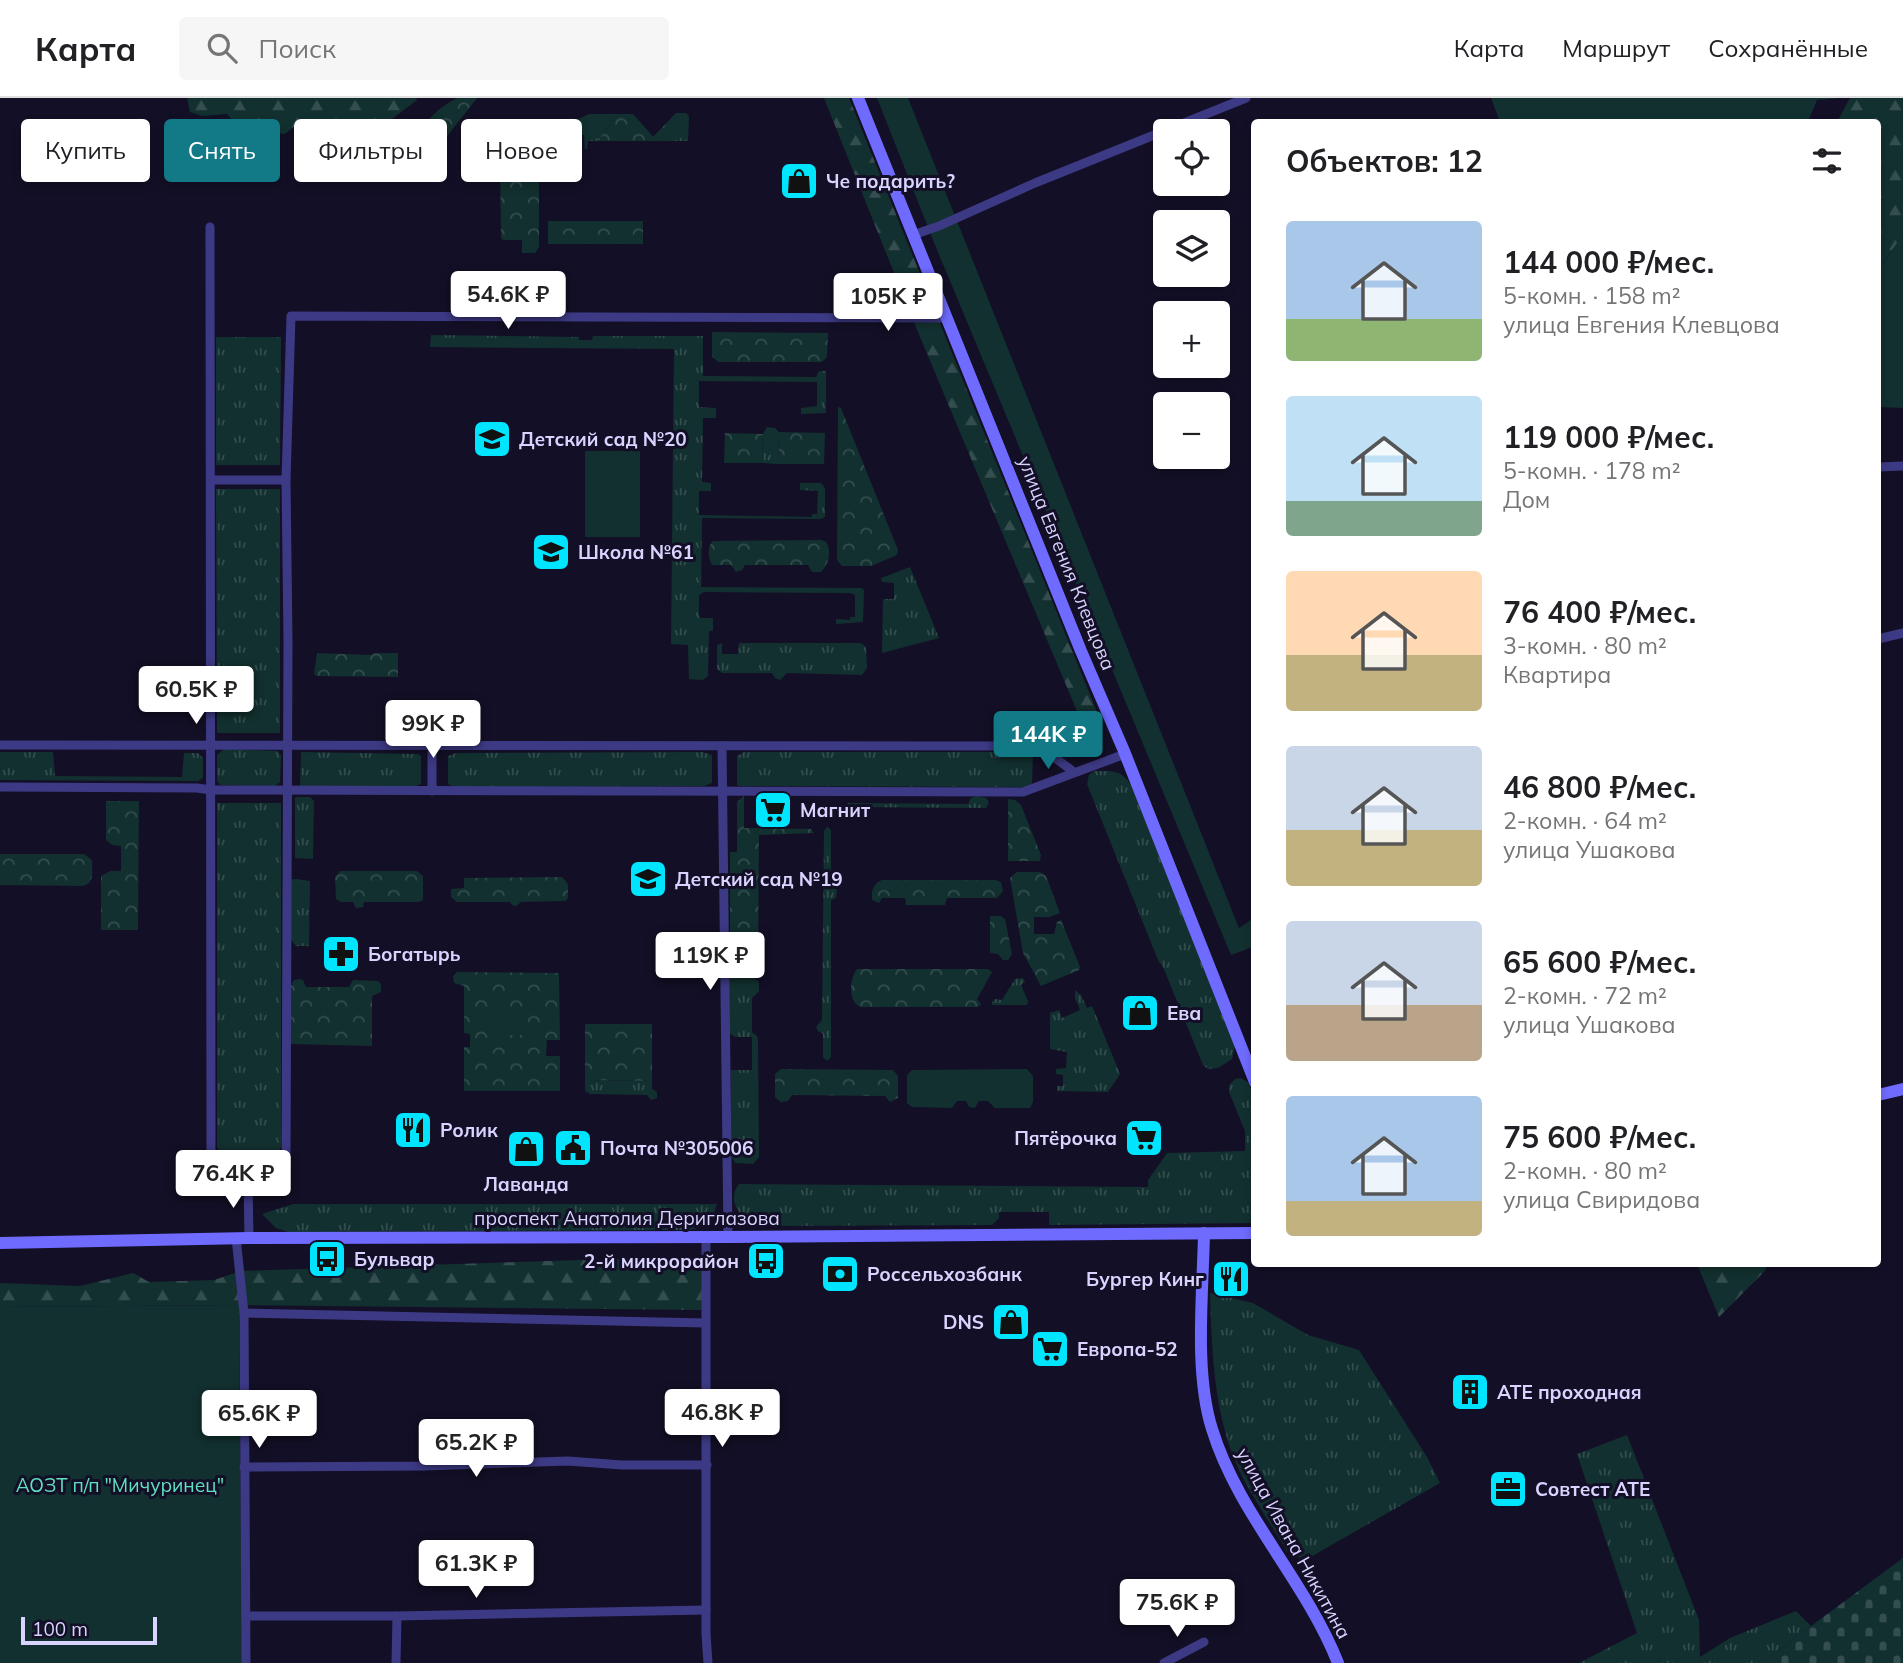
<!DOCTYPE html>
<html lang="ru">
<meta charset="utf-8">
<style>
body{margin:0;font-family:Mulish,sans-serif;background:#f6f6f6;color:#202124;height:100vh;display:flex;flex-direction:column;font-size:26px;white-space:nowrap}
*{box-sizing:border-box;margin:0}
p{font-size:23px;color:#757577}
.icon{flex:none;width:38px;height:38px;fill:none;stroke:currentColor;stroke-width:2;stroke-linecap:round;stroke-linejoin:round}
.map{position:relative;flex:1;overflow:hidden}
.panel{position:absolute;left:1251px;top:21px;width:630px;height:1148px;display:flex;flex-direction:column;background:#fff;border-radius:7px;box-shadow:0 4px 10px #0003}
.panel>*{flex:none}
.banner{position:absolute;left:21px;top:21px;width:665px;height:63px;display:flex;gap:14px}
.buttons{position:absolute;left:1153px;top:21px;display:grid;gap:14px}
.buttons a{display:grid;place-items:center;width:77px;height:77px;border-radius:7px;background:#fff;box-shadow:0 4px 10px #0003;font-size:35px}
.scale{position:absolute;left:21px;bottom:18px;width:136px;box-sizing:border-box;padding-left:7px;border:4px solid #d9d4ff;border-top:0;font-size:19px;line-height:24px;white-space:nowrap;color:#d9d4ff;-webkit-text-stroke:5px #130f26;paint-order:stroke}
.price{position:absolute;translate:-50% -60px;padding:0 16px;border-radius:7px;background:#fff;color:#222;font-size:23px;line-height:46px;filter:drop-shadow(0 2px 4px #0008)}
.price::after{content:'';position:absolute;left:50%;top:42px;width:21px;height:16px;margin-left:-10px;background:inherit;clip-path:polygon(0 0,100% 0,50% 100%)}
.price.selected{background:#127987;color:#fff}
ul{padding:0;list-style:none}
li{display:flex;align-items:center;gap:21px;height:175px;padding:0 35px}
li span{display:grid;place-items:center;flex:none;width:196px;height:140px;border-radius:7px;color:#555}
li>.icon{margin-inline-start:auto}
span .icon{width:84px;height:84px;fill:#fffc;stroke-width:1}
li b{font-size:30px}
h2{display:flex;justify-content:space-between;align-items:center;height:84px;padding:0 35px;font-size:30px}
.pill{padding:0 24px;border-radius:7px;background:#fff;box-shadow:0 4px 10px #0003;font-size:24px;line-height:63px}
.pill.selected{background:#127987;color:#fff}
header{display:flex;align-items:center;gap:42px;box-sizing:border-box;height:98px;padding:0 35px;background:#fff;border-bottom:2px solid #e0e0e0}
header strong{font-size:33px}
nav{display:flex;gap:38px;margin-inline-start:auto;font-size:24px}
.search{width:490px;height:63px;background:#f6f6f6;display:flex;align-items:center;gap:18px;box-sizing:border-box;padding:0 24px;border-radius:7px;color:#757577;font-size:26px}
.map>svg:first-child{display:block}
.grass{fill:url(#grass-tufts)}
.forest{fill:url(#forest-firs)}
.cemetery{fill:url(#cemetery-stones)}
.park{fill:url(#park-crowns)}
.garden{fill:#12302f}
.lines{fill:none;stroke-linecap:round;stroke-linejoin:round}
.street{stroke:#3d3a85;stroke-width:9}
.secondary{stroke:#6f6bff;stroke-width:12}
.labels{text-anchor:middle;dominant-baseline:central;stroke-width:6;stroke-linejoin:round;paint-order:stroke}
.poi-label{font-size:19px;font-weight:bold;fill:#d9d4ff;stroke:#130f26;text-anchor:start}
.street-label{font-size:19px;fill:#d9d4ff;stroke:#130f26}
.park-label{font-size:19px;fill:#5fe0c0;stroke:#130f26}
</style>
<header>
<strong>Карта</strong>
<div class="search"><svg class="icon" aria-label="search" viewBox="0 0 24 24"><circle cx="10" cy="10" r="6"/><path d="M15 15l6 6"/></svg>Поиск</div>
<nav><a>Карта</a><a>Маршрут</a><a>Сохранённые</a></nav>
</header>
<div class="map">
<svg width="1903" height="1565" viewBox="0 0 1903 1565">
<defs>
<pattern id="grass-tufts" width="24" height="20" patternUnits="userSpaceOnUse" patternTransform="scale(1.75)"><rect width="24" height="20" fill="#12302f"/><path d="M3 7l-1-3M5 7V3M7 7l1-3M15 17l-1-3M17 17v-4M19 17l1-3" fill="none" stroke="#344d4e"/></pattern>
<pattern id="forest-firs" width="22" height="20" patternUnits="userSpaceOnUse" patternTransform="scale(1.75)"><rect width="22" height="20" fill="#12302f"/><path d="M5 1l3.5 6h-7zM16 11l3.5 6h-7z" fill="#344d4e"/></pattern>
<pattern id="cemetery-stones" width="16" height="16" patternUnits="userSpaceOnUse" patternTransform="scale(1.75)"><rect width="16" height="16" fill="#12302f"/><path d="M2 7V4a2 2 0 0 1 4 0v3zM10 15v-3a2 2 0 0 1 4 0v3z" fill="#344d4e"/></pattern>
<pattern id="park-crowns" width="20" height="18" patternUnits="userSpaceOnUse" patternTransform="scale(1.75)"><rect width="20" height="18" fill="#12302f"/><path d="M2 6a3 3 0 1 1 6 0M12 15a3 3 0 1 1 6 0" fill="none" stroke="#344d4e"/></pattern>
</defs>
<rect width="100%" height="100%" fill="#130f26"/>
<g class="grass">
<path d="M676 15H686L689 18 688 43H657L653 39Z"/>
<path d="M589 16H619L597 43H588L587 51H585L584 37H567L566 51H558L552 48 551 40 554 33Z"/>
<path d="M431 237 579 239V242H592L593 238H703V278L816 279 819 273H826V315L801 316V310L817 308V284L699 283V309L716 310V320H703L702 384 711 385V393H699V417L812 419V416H817L818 393 800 392V385H821L825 390V419L821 421 702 420 701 489 861 490 864 492 863 524 836 526V521L850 522V519H855V497L850 495 704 494 699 497V518L701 520H713V533H709L708 578 703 582 689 581 688 547 671 546 674 251 430 249Z"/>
<path d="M216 239H281L280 367H216Z"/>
<path d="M767 329 775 330 779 334 778 366 762 365 763 336Z"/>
<path d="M216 391H280V635H217Z"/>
<path d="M910 469 939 540 882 555 883 501H894V485L882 484 881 480Z"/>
<path d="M722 545V556H738L739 545H861L866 549 867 570 862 577 787 575 780 582 775 580 772 575H722L717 571V547Z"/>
<path d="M224 651 278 653 281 658 280 684 275 688 220 687 217 683V657Z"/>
<path d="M0 654H53L55 678 182 679 184 655H198L203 660V680L198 683 0 682Z"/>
<path d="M301 654 418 656 421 658V686L413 689H300Z"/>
<path d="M703 654 712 657V685L704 688 454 689 448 686V658L456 655Z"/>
<path d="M744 654H1026L1033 657 1032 685 1026 689 740 688 737 687V658Z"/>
<path d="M1094 673C1114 673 1120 671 1132 688L1235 947 1232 961 1218 970 1208 971 1203 967 1163 869 1158 862 1087 686 1089 677Z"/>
<path d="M977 698 986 700 989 704 986 710 845 709 848 705 968 706 971 700Z"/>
<path d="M297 699H310L314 703 313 761 295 760V700Z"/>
<path d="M217 705H281V1049L276 1059C256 1072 228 1071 217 1049Z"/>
<path d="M827 729 831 732V788L837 792 836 800 831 802V959L827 963 823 959V936L818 933 816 929 822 922 824 733Z"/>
<path d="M294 781 310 783 309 848H296L291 842V782Z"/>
<path d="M731 878H752L759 884V893L752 900V934L757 938 758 943 759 1059 753 1066 735 1065 731 1058V972H752V939H735L729 935V880Z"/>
<path d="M1023 880 1025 884 1021 887 1028 903 1027 907H992V904L995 901 1002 902 1015 881Z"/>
<path d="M1075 892 1081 897 1087 910 1092 908 1120 976 1108 994 1057 993V988H1063V977L1056 976V971L1066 970 1067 954 1050 951V915L1059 912 1062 920 1080 912 1075 899Z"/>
<path d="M1241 980 1249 985 1255 1000V1125L1049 1127V1114H999V1120L992 1127 759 1128C742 1123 725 1103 739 1086L1148 1089V1082L1167 1055 1245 1053V1033L1229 994V987L1235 981Z"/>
<path d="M585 982 652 983V991L657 994V1000L651 1002 647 997 590 996 585 993Z"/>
<path d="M293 1106H717C713 1121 704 1130 689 1132L288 1134 276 1130 262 1116Z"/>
<path d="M1210 1195 1253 1205 1308 1237 1359 1252 1427 1359 1440 1385 1307 1461 1290 1458C1275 1433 1259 1409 1245 1384 1214 1326 1212 1259 1210 1195Z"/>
<path d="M1627 1337 1699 1522 1700 1559 1730 1540 1796 1513 1811 1528 1761 1565H1579L1637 1535 1577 1356Z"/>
</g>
<g class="forest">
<path d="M187 0H416L417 2 384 27 351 26 349 39 334 40C316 22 305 17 285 36L269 34 246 38 227 16 202 18 190 14Z"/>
<path d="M824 0H849L1101 624 1084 630 915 227Z"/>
<path d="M1850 0H1903V137L1878 172V24H1837Z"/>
<path d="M611 1161 702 1162V1212L239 1207 0 1209V1185L80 1188 133 1175 149 1184 214 1182 241 1173Z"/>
<path d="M1697 1166H1767L1765 1173 1719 1219Z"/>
</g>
<path class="cemetery" d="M1903 1460V1565H1761Z"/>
<g class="park">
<path d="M457 0H477L438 50V41L420 40C425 21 440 9 457 0Z"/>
<path d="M619 16H633L657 43H597Z"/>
<path d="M532 42H536L539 48V149L535 155H522V142H503L501 140 500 61 502 57Z"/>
<rect x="548" y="123" width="95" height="23"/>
<path d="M712 234 828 235 827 259 822 264H718L712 258Z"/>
<path d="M838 309 841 310 898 452 897 457 871 468H842L837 462Z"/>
<path d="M779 334 825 335 824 366H778Z"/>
<path d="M725 335 763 336 762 365H724Z"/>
<path d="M822 442 826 444C832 453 829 466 821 474H812L808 467H745L742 472 736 474 731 467H712C708 460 707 448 713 443Z"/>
<path d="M317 555 372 557 373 555H398V579L317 578 314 576Z"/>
<path d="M744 698V730L811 731 814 735 759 737 758 865 755 869 732 870 730 867V754H737V704Z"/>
<path d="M1008 701 1015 702 1021 707 1041 757 1040 763H1008Z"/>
<path d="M106 703H139L138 832H101V778L110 773H121V748L112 747 106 742Z"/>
<path d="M0 756H84L92 762C92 773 95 785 83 788L0 787Z"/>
<path d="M340 773H417L423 778V802L419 804H364L363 809 356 810 353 804H341L336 801 335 779Z"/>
<path d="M1017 774H1040L1046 778 1060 815 1049 819H1034V836H1054L1057 824 1061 822 1080 869 1079 872 1041 888 1023 855 1010 780Z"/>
<path d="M562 779 568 786V800L565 803 521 804 516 808 512 807 510 804H457L451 799V791L464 790V780Z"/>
<path d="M882 782H995L1001 784 1003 793 997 800H947L945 807H906L905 800H882L879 805 872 802C871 794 873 785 882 782Z"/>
<path d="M990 818H1001L1005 821 1012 856 1008 862H1003L998 856 990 855Z"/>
<path d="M857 871H988L992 874 977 901 981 906 978 909H861C848 905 849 881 857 871Z"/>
<path d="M457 874 559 875 560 942H547L546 958H560V993H464V949H470V936L464 935V888L454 885 453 878Z"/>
<path d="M299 881 303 882 306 889H349L353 882 378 883 381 886V894L372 898V948L291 946V888L294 882Z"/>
<path d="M585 926H652V983L585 982Z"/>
<path d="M781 971 893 972 898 978V1000L890 1004 885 998 792 997 788 1003 781 1004 775 999V976Z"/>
</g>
<g class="garden">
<path d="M877 0H908L1239 830 1255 819V847L1253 849 1231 857 935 147Z"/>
<path d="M1491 0H1840L1817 2 1808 24H1500Z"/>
<path d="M1903 137V310L1878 309V172Z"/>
<rect x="585" y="353" width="55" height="86"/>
<rect x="487" y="913" width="39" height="24"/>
<path d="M1027 971 1033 978V1004L1030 1010H995L988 1003H979L975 1010 969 1009 966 1003H957L952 1010 912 1009 907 1005V977L912 972Z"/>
<path d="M239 1207 242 1565H0V1209Z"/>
</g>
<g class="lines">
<g class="street">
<path d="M210 129 211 1064C234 1087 263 1088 286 1065L288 543 286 382 291 218 946 220"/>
<path d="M913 137 939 128 1035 85 1246 0"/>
<path d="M1878 369 1903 368"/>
<path d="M211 382H286"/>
<path d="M1878 541 1903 535"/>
<path d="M0 647 1039 648 1074 674"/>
<path d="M722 648 728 1139"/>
<path d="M0 689 197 690 211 692 1023 694 1125 656"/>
<path d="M432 693V647"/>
<path d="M248 1083 249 1140"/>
<path d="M706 1139V1536L708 1565"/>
<path d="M236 1140 244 1215 246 1565"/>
<path d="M244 1215 705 1225"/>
<path d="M244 1369 425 1368 568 1363 622 1367H707"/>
<path d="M246 1518H397L706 1512"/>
<path d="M396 1565 397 1518"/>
<path d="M1164 1565 1204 1544"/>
</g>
<g class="secondary">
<path d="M858 0 1081 553 1124 653 1255 984"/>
<path d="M1878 997 1903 991"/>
<path d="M1204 1135C1203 1194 1194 1274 1212 1331 1238 1416 1306 1483 1338 1565"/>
<path d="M0 1145 249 1140 728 1139 1255 1135"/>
</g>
</g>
<defs>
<symbol id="shop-square" viewBox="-11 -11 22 22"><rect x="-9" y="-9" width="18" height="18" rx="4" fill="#00e5ff" stroke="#130f26"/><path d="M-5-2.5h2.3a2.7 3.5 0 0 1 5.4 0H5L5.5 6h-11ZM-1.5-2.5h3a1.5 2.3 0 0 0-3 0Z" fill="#111"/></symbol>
<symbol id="school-square" viewBox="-11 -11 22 22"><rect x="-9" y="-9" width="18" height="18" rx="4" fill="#00e5ff" stroke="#130f26"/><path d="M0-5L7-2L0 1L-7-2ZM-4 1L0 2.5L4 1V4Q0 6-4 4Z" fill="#111"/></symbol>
<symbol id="supermarket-square" viewBox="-11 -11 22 22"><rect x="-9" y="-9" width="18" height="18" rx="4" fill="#00e5ff" stroke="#130f26"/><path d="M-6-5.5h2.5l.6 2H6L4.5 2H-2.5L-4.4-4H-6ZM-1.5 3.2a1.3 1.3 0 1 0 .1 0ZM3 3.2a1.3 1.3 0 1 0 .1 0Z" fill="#111"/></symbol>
<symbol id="pharmacy-square" viewBox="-11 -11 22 22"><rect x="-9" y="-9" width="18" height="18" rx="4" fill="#00e5ff" stroke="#130f26"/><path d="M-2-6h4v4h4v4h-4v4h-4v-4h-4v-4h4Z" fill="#111"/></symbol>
<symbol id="restaurant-square" viewBox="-11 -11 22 22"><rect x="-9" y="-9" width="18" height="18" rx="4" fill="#00e5ff" stroke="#130f26"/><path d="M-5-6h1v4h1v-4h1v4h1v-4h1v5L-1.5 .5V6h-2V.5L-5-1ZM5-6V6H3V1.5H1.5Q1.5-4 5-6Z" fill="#111"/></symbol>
<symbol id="civic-square" viewBox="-11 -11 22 22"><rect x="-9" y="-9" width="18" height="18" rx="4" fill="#00e5ff" stroke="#130f26"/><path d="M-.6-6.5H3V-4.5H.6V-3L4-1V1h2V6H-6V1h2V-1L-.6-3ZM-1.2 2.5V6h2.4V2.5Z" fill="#111"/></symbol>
<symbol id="bus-square" viewBox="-11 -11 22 22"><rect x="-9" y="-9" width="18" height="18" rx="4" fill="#00e5ff" stroke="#130f26"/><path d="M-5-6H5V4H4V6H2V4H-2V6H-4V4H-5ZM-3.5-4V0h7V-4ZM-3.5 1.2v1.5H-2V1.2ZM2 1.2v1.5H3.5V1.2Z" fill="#111"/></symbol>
<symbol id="bank-square" viewBox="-11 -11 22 22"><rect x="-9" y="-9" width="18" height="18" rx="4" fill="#00e5ff" stroke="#130f26"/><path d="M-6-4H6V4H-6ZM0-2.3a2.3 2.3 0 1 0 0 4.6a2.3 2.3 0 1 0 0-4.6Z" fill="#111"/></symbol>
<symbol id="building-square" viewBox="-11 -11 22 22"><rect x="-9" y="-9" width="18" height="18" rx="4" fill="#00e5ff" stroke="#130f26"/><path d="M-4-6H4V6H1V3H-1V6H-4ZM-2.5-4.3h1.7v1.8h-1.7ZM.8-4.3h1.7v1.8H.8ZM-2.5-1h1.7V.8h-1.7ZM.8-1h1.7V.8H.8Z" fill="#111"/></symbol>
<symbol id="office-square" viewBox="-11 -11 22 22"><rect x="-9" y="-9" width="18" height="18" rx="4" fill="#00e5ff" stroke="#130f26"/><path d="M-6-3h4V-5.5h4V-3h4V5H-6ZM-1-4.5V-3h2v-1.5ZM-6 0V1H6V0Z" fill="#111"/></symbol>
</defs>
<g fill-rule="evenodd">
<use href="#shop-square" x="777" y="61" width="44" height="44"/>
<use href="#school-square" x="470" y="319" width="44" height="44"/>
<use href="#school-square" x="529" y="432" width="44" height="44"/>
<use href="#supermarket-square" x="751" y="690" width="44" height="44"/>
<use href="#school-square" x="626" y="759" width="44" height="44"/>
<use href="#pharmacy-square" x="319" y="834" width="44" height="44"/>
<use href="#shop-square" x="1118" y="893" width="44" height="44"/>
<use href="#restaurant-square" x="391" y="1010" width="44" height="44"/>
<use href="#supermarket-square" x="1122" y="1018" width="44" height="44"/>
<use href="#civic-square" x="551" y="1028" width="44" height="44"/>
<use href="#shop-square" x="504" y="1029" width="44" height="44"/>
<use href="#bus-square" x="305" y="1139" width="44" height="44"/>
<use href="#bus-square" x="744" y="1141" width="44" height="44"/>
<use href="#bank-square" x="818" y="1154" width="44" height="44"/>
<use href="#restaurant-square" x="1209" y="1159" width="44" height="44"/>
<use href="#shop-square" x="989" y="1202" width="44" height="44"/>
<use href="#supermarket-square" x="1028" y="1229" width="44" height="44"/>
<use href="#building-square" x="1448" y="1272" width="44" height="44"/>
<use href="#office-square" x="1486" y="1369" width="44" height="44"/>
</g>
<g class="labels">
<g class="poi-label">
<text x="826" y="83">Че подарить?</text>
<text x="519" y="341">Детский сад №20</text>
<text x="578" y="454">Школа №61</text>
<text x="800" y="712">Магнит</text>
<text x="675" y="781">Детский сад №19</text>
<text x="368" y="856">Богатырь</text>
<text x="1167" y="915">Ева</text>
<text x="440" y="1032">Ролик</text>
<text x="1117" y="1040" text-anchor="end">Пятёрочка</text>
<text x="600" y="1050">Почта №305006</text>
<text x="526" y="1086" text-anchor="middle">Лаванда</text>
<text x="354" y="1161">Бульвар</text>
<text x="739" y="1163" text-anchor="end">2-й микрорайон</text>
<text x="867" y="1176">Россельхозбанк</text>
<text x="1204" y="1181" text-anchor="end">Бургер Кинг</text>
<text x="984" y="1224" text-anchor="end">DNS</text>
<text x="1077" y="1251">Европа-52</text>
<text x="1497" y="1294">АТЕ проходная</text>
<text x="1535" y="1391">Совтест АТЕ</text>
</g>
<g class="street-label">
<text transform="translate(1067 465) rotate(68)">улица Евгения Клевцова</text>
<text x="627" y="1120">проспект Анатолия Дериглазова</text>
<text transform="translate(1294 1445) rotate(61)">улица Ивана Никитина</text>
</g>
<g class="park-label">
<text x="120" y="1387">АОЗТ п/п "Мичуринец"</text>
</g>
</g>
</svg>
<div class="buttons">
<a><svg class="icon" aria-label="locate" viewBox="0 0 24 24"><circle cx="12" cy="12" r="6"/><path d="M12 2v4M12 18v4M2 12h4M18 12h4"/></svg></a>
<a><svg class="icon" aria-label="layers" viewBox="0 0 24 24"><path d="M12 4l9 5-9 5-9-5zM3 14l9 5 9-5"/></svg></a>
<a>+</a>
<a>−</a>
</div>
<div class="scale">100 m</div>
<b class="price" style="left:508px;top:233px">54.6K ₽</b>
<b class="price" style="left:888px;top:235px">105K ₽</b>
<b class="price" style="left:196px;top:628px">60.5K ₽</b>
<b class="price" style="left:433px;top:662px">99K ₽</b>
<b class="price selected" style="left:1048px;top:673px">144K ₽</b>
<b class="price" style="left:710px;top:894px">119K ₽</b>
<b class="price" style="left:233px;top:1112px">76.4K ₽</b>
<b class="price" style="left:722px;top:1351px">46.8K ₽</b>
<b class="price" style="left:259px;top:1352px">65.6K ₽</b>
<b class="price" style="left:476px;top:1381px">65.2K ₽</b>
<b class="price" style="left:476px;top:1502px">61.3K ₽</b>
<b class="price" style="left:1177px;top:1541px">75.6K ₽</b>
<div class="banner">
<a class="pill">Купить</a>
<a class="pill selected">Снять</a>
<a class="pill">Фильтры</a>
<a class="pill">Новое</a>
</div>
<section class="panel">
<h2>Объектов: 12<svg class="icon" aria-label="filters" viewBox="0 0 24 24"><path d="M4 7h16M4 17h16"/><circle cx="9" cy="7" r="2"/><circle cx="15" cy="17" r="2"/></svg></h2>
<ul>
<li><span style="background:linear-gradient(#a9c7e8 70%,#8fb573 0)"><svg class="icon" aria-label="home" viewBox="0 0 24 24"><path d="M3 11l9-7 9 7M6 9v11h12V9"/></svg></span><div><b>144 000 ₽/мес.</b><p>5-комн. · 158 m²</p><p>улица Евгения Клевцова</p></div></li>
<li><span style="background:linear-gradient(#bfe0f5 75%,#7fa58c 0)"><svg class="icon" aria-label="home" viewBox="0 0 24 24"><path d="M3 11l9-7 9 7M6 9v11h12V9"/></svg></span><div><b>119 000 ₽/мес.</b><p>5-комн. · 178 m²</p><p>Дом</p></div></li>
<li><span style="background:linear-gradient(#ffd9b3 60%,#c2b280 0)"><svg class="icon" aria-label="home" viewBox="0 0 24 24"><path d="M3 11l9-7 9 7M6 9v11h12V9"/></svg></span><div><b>76 400 ₽/мес.</b><p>3-комн. · 80 m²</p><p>Квартира</p></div></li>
<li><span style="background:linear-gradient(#c9d6e8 60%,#c2b280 0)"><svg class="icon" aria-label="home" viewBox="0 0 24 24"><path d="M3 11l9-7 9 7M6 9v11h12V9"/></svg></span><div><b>46 800 ₽/мес.</b><p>2-комн. · 64 m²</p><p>улица Ушакова</p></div></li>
<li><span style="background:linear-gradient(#c9d6e8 60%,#b9a48a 0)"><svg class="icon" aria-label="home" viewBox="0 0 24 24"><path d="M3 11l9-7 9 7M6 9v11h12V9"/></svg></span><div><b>65 600 ₽/мес.</b><p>2-комн. · 72 m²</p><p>улица Ушакова</p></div></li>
<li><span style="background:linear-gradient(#a9c7e8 75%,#c2b280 0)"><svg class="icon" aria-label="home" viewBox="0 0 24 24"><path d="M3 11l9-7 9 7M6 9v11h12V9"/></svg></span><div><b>75 600 ₽/мес.</b><p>2-комн. · 80 m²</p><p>улица Свиридова</p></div></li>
</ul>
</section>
</div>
